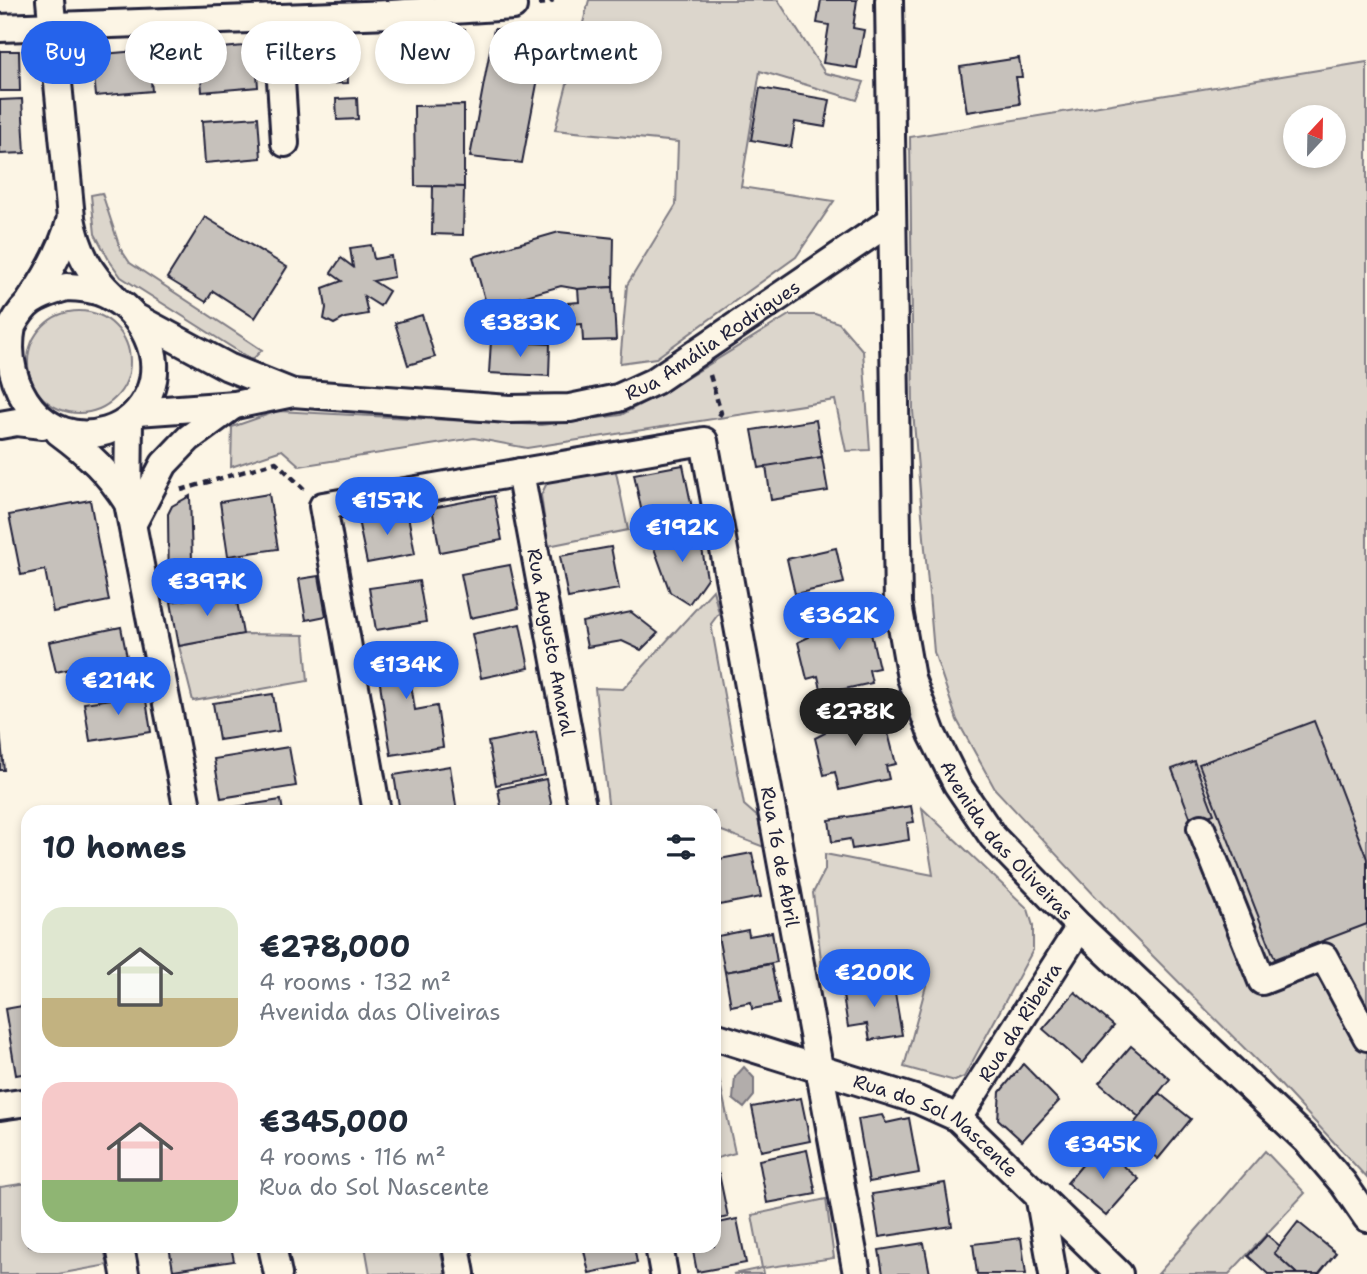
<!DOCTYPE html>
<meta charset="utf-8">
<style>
body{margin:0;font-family:"Shantell Sans",sans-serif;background:#f2f2f3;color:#1f2937;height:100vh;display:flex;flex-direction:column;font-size:26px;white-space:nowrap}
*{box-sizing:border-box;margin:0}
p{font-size:23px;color:#747a83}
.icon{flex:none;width:38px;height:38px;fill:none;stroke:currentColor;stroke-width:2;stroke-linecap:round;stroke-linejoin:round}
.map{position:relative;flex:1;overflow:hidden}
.drawer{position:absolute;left:21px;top:805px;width:700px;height:448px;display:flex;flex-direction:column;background:#fff;border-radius:21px;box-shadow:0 4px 10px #0003}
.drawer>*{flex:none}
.hud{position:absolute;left:21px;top:21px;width:700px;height:63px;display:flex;gap:14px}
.needle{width:46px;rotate:22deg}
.controls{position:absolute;left:1283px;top:105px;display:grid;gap:14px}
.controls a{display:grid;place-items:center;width:63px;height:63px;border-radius:50%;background:#fff;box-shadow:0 4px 10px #0003;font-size:35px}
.price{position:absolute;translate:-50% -60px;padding:0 16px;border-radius:24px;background:#2563eb;color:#fff;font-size:23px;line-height:46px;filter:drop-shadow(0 2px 4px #0008)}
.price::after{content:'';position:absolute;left:50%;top:42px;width:21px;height:16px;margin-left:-10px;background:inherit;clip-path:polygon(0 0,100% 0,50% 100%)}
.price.selected{background:#222;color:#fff}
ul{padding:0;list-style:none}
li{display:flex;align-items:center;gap:21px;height:175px;padding:0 21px}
li span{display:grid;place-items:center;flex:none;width:196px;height:140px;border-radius:21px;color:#555}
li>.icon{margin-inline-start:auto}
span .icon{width:84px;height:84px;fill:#fffc;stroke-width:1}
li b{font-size:30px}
h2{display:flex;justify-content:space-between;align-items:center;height:84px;padding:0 21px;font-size:30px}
.tag{padding:0 24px;border-radius:32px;background:#fff;box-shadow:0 4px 10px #0003;font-size:24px;line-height:63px}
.tag.selected{background:#2563eb;color:#fff}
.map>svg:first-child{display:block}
.green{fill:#dcd6cc;stroke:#7f7c84;stroke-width:2;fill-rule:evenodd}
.water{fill:#b2adab;stroke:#78757e;stroke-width:2}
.building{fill:#c6c1bb;stroke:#22223b;stroke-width:2}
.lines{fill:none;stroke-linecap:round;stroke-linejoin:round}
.minor-casing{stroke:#22223b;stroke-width:32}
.path{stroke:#22223b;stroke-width:4.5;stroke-dasharray:7 5;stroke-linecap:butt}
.minor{stroke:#fcf5e5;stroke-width:26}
.labels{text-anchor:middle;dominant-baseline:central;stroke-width:6;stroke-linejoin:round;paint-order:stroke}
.street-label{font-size:19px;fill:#22223b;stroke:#fcf5e5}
</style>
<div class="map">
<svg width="1367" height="1274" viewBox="0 0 1367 1274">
<rect width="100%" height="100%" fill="#fcf5e5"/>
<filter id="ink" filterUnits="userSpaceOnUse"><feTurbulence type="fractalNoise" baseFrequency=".0143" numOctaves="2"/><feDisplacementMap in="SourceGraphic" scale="14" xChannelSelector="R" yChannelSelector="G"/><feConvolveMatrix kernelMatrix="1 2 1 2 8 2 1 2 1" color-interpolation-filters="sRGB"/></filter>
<g filter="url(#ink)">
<g class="green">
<path d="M589 0H778L825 73 864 82 857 100 760 71 741 187 834 201 796 257 656 358 620 363 627 285 676 205 678 142 555 130Z"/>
<path d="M1367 62V1178L1277 1081 1127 930 995 789 957 720 934 652 913 411 910 137ZM1295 117H1334V156H1295Z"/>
<path d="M102 193 120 248 130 263 262 350 252 360 121 277 109 260 95 234 91 195Z"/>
<circle cx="79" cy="362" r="51"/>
<path d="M789 315H816L839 323 863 351 870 450 846 451 835 400 527 448 474 438 300 466 282 450 231 467 232 427 278 411 541 425 621 415 674 386Z"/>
<path d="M615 467 628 530 548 546 541 495 551 475Z"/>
<path d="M713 590 719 613 711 624 744 805 760 819 764 847 714 828V812H609L595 688 623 689Z"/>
<path d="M243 634 304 635 308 681 193 701 179 646Z"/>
<path d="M922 808 1028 909 1033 926V950L964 1077 955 1081 904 1067 927 982 882 969 823 976 813 893 825 870V854L933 875Z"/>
<path d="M714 1055 735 1153 714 1159Z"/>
<path d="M1265 1151 1305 1193 1229 1274H1158Z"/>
<path d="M28 1183V1246H103L108 1265 58 1274H0V1187Z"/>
<path d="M826 1199 834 1258 763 1268 764 1274H733L762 1268 752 1215Z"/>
<path d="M365 1246H439L446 1274H370Z"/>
</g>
<path class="water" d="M744 1067 754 1078V1096L744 1108 733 1099 735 1077Z"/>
<g class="building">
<path d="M821 0H857L853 28 864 30 857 68 823 63 829 25 817 23Z"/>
<path d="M465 29 467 70 418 73 414 31Z"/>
<path d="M494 29 547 31 522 163 470 157Z"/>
<path d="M346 38 348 83 308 84 306 40Z"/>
<path d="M255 45 258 87 202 92 199 50Z"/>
<path d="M148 50 152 91 96 96 92 55Z"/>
<path d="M0 51H19L20 91H0Z"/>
<path d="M1019 58 1022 77H1016L1020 104 967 112 960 67Z"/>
<path d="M760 88 830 100 825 127 795 122 791 147 751 140Z"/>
<path d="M357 98 358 119 337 120 336 99Z"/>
<path d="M22 99 25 153 0 154V100Z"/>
<path d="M464 105V187L415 186 414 106Z"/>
<path d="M258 117 261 158 205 163 202 121Z"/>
<path d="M433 186 464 187 463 235 432 234Z"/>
<path d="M205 217 287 267 255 318 213 291 206 302 167 278Z"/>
<path d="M559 232 614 238 613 287 578 289 561 286 487 307 473 257Z"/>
<path d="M371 245 374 259 391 256 394 277 373 281 389 291 380 306 364 296 368 314 345 318 334 324 324 319 326 308 323 288 342 281 331 273 341 258 353 267 350 248Z"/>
<path d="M613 287 616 340 583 341 582 324 569 325 568 303 579 302 578 289Z"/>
<path d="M422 315 435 357 408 365 395 323Z"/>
<path d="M491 341 550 344 549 376 489 373Z"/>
<path d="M816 420 822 457 759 468 752 430Z"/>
<path d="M822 457 828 491 771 500 766 466Z"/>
<path d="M683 465 692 508 643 518 634 474Z"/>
<path d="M269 494 278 549 228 556 220 502Z"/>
<path d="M190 496 193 592 169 595 168 514 172 506Z"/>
<path d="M494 496 502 540 440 552 432 508Z"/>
<path d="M90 500 109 601 53 612 45 570 21 575 9 515Z"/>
<path d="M407 510 415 554 367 563 358 520Z"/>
<path d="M699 531 707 578 689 604 670 592 651 540Z"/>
<path d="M611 547 619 589 568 598 560 556Z"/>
<path d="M836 548 844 583 795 594 787 559Z"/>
<path d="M510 565 519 608 470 618 461 574Z"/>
<path d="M319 576 326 616 306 620 299 579Z"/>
<path d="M419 581 426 622 376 630 369 588Z"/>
<path d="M235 591 243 634 179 646 171 602Z"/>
<path d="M855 610 859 628 869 625 879 668 869 670 872 683 822 694 818 676 807 679 798 642 809 637 805 621Z"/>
<path d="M631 612 658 633 641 650 622 641 587 647 582 622Z"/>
<path d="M520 624 529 668 481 678 472 634Z"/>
<path d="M121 627 130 672 74 684 70 669 56 672 49 642Z"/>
<path d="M421 644 427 681 411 684 415 710 437 706 443 747 391 755 375 651Z"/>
<path d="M145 694 151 732 90 741 84 703Z"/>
<path d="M273 694 279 731 219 740 213 703Z"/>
<path d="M871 706 875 724 885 721 896 764 886 766 889 779 839 790 835 772 824 775 815 738 825 733 822 717Z"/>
<path d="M1314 721 1367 859V924L1275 959 1199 764Z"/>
<path d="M0 732 4 770H0Z"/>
<path d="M536 732 545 775 496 785 488 742Z"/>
<path d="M289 747 296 786 221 798 214 759Z"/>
<path d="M1194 761 1214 814 1192 822 1172 769Z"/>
<path d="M450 766 457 812H400L394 775Z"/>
<path d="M546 779 553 812H502L498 789Z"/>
<path d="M281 800 283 812H221V809Z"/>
<path d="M911 806 914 822 907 823 909 840 852 849 850 839 832 842 829 820Z"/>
<path d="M752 853 761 897 714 906V860Z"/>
<path d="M748 930 749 936 772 932 777 962 725 972 718 936Z"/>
<path d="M771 964 779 1004 752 1009 751 1002 731 1006 725 972Z"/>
<path d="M893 981 902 1035 870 1040 867 1024 848 1027 842 989Z"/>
<path d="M1075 992 1114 1026 1082 1063 1043 1029Z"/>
<path d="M28 1005V1073L16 1075 5 1009Z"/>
<path d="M1131 1046 1170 1079 1139 1117 1099 1083Z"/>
<path d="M1023 1064 1059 1101 1022 1141 998 1119 1000 1092Z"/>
<path d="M1159 1093 1191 1119 1158 1159 1126 1133Z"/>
<path d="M801 1098 810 1141 761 1151 752 1107Z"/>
<path d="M882 1115 886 1123 909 1118 919 1173 869 1182 858 1119Z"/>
<path d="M1099 1145 1139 1179 1106 1216 1067 1183Z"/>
<path d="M807 1150 816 1194 767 1203 759 1160Z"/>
<path d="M719 1174 728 1217 714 1220V1175Z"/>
<path d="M945 1183 952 1226 879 1237 872 1194Z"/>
<path d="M737 1219 746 1263 697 1272 692 1246H714V1224Z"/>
<path d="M1298 1222 1336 1253 1319 1274H1297L1274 1253Z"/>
<path d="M1267 1235 1280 1246 1274 1253 1297 1274H1268L1248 1256Z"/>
<path d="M1021 1238 1026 1274H977L973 1244Z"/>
<path d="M924 1243 930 1274H883L879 1250Z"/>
<path d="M169 1246H231L234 1261 173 1270Z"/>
<path d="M583 1246H634L637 1263 589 1273Z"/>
</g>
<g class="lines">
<defs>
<g id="minor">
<path d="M50 0 71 218C77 250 89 274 113 296"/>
<path id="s1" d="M889 0 898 604 911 678 932 734 957 784 993 837 1080 927 1307 1141 1343 1183 1367 1218"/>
<path d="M277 18 285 143"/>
<path d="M0 28 391 14 513 6"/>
<path d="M66 287C80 288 94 288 107 295 142 312 165 356 149 393 141 411 126 425 107 431 44 450 0 387 12 326 17 317 23 307 32 301 42 294 54 291 66 287Z"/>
<path d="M30 301C48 275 63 249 71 218"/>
<path d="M135 317 228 367 293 393"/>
<path id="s2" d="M137 412 235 405 293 393 509 409 570 408 618 398 655 381 892 220"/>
<path d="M129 420 128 503 188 812"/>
<path d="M0 425 17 422 43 425"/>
<path d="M59 432C90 455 107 471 128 503"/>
<path id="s3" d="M520 472 583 812"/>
<path d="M133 523 164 464 189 438 234 405"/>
<path id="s4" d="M377 812 323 506 704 441 857 1274"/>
<path d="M1201 828 1262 981 1324 957 1367 1037"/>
<path id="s5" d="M714 1036 918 1100 958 1118 1119 1274"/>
<path d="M0 1106 28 1102"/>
<path id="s6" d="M958 1118 1080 927"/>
<path d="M1039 1195 1053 1274"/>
<path d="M120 1246 125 1274"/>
<path d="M272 1246 278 1274"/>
<path d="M456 1246 461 1274"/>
<path d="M659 1246 664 1274"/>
</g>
</defs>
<use href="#minor" class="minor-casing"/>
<g class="path">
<path d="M538 4 549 3 553 0"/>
<path d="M710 375 721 413 717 419"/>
<path d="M181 490 276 462 304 489"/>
</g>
<use href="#minor" class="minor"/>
</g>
</g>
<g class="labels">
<g class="street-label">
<text stroke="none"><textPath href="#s2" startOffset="595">Rua Amália Rodrigues</textPath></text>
<text stroke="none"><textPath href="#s3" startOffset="173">Rua Augusto Amaral</textPath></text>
<text stroke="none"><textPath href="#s1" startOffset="870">Avenida das Oliveiras</textPath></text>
<text stroke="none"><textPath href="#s4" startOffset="1120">Rua 16 de Abril</textPath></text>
<text stroke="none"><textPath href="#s6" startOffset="114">Rua da Ribeira</textPath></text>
<text stroke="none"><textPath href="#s5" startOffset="242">Rua do Sol Nascente</textPath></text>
</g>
</g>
</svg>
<div class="controls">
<a><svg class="needle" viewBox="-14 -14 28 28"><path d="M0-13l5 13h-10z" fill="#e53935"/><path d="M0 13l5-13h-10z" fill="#747a83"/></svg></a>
</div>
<b class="price" style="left:520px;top:359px">€383K</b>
<b class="price" style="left:387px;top:537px">€157K</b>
<b class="price" style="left:682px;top:564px">€192K</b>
<b class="price" style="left:207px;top:618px">€397K</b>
<b class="price" style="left:839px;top:652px">€362K</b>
<b class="price" style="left:406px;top:701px">€134K</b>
<b class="price" style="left:118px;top:717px">€214K</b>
<b class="price selected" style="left:855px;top:748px">€278K</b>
<b class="price" style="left:874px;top:1009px">€200K</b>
<b class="price" style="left:1103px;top:1181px">€345K</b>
<div class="hud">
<a class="tag selected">Buy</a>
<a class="tag">Rent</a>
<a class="tag">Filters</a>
<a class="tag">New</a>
<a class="tag">Apartment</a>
</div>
<section class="drawer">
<h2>10 homes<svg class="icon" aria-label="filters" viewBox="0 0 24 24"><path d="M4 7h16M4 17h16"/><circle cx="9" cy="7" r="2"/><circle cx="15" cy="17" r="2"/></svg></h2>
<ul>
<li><span style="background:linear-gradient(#dfe7d0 65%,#c2b280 0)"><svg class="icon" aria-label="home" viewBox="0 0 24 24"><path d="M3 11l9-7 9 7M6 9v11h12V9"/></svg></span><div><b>€278,000</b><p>4 rooms · 132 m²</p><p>Avenida das Oliveiras</p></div></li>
<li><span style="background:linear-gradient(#f6c9c9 70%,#8fb573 0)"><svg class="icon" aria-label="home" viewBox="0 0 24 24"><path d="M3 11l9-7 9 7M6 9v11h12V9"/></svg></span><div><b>€345,000</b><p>4 rooms · 116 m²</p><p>Rua do Sol Nascente</p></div></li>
</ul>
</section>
</div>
